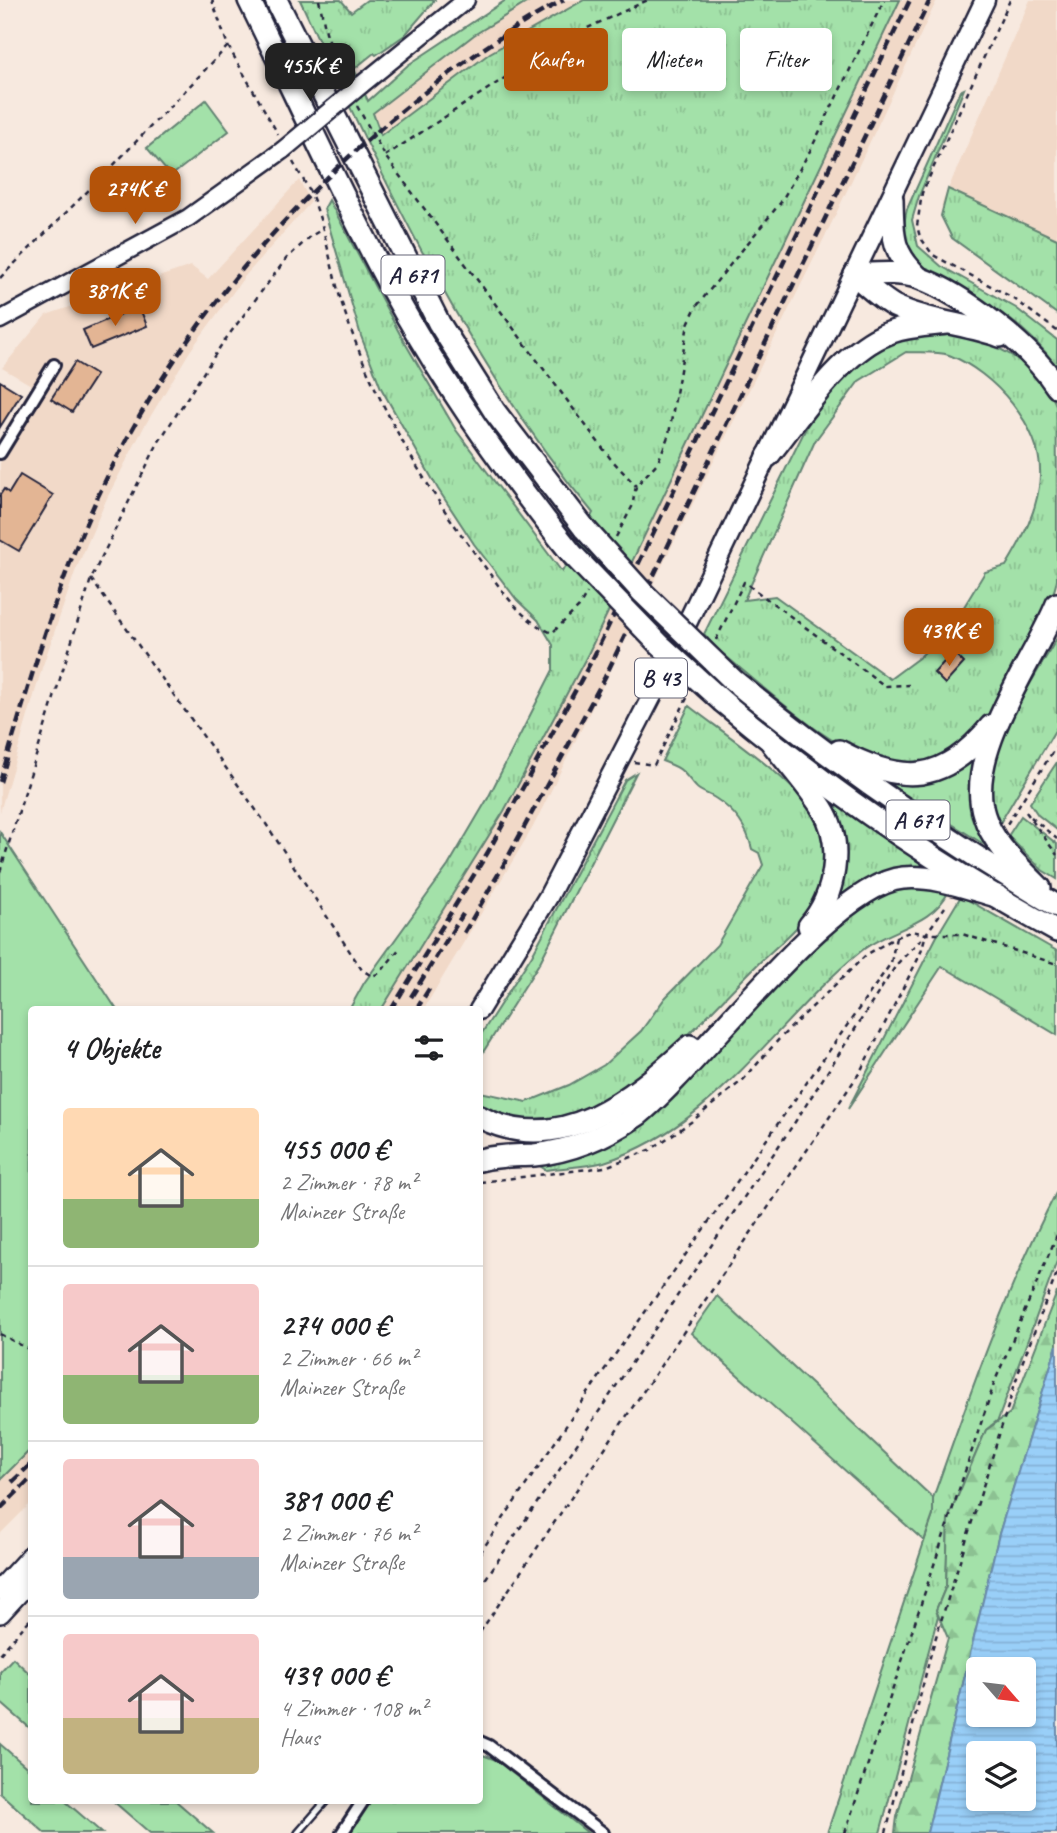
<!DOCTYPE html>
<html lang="de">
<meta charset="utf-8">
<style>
body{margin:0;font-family:Caveat,sans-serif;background:#f6f6f6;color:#202124;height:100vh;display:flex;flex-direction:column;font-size:26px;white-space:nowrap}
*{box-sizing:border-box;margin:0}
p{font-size:23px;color:#757577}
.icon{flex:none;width:38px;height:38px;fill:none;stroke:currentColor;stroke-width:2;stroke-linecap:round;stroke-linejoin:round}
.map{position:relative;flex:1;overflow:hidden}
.panel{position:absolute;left:28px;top:1006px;width:455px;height:798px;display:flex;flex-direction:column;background:#fff;border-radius:7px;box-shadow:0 4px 10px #0003}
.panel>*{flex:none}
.banner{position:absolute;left:504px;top:28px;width:448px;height:63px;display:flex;gap:14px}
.needle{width:46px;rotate:118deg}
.buttons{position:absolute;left:966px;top:1657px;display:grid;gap:14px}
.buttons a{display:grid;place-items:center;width:70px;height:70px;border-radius:7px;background:#fff;box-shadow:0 4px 10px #0003;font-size:35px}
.price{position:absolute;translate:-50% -60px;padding:0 16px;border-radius:14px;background:#b45309;color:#fff;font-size:23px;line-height:46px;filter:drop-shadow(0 2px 4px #0008)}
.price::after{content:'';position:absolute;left:50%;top:42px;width:21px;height:16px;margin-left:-10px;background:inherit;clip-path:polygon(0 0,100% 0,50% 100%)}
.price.on{background:#222;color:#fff}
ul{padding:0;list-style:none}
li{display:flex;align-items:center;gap:21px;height:175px;padding:0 35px}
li+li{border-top:2px solid #e0e0e0}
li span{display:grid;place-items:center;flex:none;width:196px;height:140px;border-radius:7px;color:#555}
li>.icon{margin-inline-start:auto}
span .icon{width:84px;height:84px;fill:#fffc;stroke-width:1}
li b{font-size:30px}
h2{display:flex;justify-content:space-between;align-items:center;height:84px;padding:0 35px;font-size:30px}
.tag{padding:0 24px;border-radius:7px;background:#fff;box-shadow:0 4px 10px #0003;font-size:24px;line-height:63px}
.tag.on{background:#b45309;color:#fff}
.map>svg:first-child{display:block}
.built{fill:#f1d9c8}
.grass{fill:url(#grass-tufts);stroke:#628272;stroke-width:2;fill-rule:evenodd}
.forest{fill:url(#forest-firs);stroke:#628272;stroke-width:2}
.garden{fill:#a3e1a9;stroke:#628272;stroke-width:2}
.water{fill:url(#water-rules);stroke:#698aac;stroke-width:2;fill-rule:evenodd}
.building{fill:#e3b594;stroke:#22223b;stroke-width:2}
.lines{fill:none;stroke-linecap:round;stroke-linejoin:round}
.service-casing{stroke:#22223b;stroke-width:10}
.minor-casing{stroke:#22223b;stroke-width:16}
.secondary-casing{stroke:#22223b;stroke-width:21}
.primary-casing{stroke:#22223b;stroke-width:23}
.trunk-casing{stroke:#22223b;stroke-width:24}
.motorway-casing{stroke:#22223b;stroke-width:26}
.path{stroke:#22223b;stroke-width:2.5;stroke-dasharray:5 5;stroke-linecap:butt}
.service{stroke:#fff;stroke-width:5}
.minor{stroke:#fff;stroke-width:10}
.secondary{stroke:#fff;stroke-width:16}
.primary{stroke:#fff;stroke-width:18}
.trunk{stroke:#fff;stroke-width:19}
.motorway{stroke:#fff;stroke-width:21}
.rail{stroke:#22223b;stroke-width:4.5;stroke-dasharray:10 5;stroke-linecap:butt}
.secondary-bridge-casing{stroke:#22223b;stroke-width:21;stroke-linecap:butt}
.motorway-bridge-casing{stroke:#22223b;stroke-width:26;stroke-linecap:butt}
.secondary-bridge{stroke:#fff;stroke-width:16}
.motorway-bridge{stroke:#fff;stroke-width:21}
.labels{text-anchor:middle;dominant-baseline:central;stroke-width:6;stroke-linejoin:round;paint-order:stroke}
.shield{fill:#fff;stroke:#646476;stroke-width:2}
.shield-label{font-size:23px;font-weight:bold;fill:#22223b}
</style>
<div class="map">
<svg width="1057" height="1833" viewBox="0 0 1057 1833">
<defs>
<pattern id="grass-tufts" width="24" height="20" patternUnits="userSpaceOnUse" patternTransform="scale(1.75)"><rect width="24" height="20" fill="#a3e1a9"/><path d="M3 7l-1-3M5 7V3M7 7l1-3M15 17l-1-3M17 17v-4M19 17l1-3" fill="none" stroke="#8cc192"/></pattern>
<pattern id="forest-firs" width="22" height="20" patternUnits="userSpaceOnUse" patternTransform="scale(1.75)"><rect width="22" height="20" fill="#a3e1a9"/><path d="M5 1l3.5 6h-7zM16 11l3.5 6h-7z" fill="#8cc192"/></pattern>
<pattern id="water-rules" width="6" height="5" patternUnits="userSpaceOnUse" patternTransform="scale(1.75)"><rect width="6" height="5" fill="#99cff8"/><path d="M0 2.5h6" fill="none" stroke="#84b1d6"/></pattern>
</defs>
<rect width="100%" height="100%" fill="#f7e9df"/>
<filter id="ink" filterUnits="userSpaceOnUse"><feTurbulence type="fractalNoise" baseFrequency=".0143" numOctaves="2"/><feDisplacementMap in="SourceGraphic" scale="14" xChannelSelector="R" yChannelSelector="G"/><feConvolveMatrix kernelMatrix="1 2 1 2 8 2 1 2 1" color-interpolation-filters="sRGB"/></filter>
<g filter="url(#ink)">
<g class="built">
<path d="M531 0H584L490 53 381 135 372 113 474 35Z"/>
<path d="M900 0H937L833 220 533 827 423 1010H381L504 811 588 654Z"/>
<path d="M1030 0H1057V314L952 238 941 216 942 203Z"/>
<path d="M299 180 311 202 245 276 190 351 144 427 107 498 75 572 42 668 0 812V463L43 392 2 368 46 315 191 266 208 279Z"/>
<path d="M31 1449V1503L0 1534V1480Z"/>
</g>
<g class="grass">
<path d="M300 0H341L351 12 367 0H435L405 35 376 55 374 53 354 69 368 101 408 65 506 0H531L474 35 373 113 381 135 490 53 584 0H900L588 654 504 811 381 1010H349L364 983 448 866 488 798 553 670V645L538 620 517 600 474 544 438 489 381 388 361 336 324 209 329 200 401 336 456 430 562 572 593 513C466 360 383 179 300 0Z"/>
<path d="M964 89 919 196 912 220 918 246 941 266 1016 308 1057 340V367C1040 343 1015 321 989 305 964 290 930 280 912 256 901 243 903 225 907 209L960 91Z"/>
<path d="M948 189 1057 239V314L952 238 941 216Z"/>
<path d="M946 333C988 338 1039 362 1056 405 1057 414 1057 563 1057 579 1054 599 1040 619 1031 637 1006 685 981 752 922 765 916 767 908 770 902 770 845 765 762 685 717 649L704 634 807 426 830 391 867 354 904 338ZM906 352C919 353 937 351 949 355 993 372 1043 427 1040 477 1038 510 1023 538 1006 566L985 572 956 620 921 656 890 679 775 596 744 600 815 441 859 381Z"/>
<path d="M1057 638V727L1000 823C964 777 1034 680 1057 638Z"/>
<path d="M689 706C723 733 812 790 823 832 829 855 826 883 814 904 801 928 776 946 756 966 707 1014 648 1086 583 1112 546 1126 516 1120 480 1111V1092L527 1102 569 1085 604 1065 641 1031 665 998 717 945 763 865 759 853 752 849C747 827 734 810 715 798 709 794 700 792 696 787 681 771 686 770 662 761Z"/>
<path d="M982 750 996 852 873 774Z"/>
<path d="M1057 762V830L1038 815 1030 803Z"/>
<path d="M636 773 540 962 480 1057V1036L532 955 625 780Z"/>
<path d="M804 780 937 870 822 916 841 863Z"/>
<path d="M1021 816 1057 844V879L1042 870 1008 836Z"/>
<path d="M904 885 949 891C931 927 889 928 860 952 775 1021 714 1128 604 1162 586 1167 565 1167 546 1170L538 1165 541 1160 575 1152 864 899Z"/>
<path d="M961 896 1057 951V1035L942 966 848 1109 937 936Z"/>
<path d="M1057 1191V1261L998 1420 986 1430 948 1519 946 1586 936 1610 938 1616 880 1833H827L933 1515V1498C970 1394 1006 1289 1057 1191Z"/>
</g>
<path class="forest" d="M1057 1292V1345L999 1534 927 1833H895L897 1817 948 1638 936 1610 946 1586 948 1519 986 1430 1010 1413Z"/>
<g class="garden">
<path d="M206 100 229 131 171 176 147 148Z"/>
<path d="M0 832 117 1010H32L31 1449 0 1480Z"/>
<path d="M717 1296 933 1498V1515L924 1541 691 1333Z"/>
<path d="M13 1658 31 1675V1729L0 1702V1672Z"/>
<path d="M0 1744 31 1771 32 1801H65L102 1833H45L0 1793Z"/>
<path d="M480 1754 496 1760 588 1833H349L371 1801H480Z"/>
<path d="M113 1801H176L213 1833H150Z"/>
</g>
<path class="water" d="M1057 1345V1833H927L999 1534ZM978 1670H1024V1715H978ZM978 1754H1024V1799H978Z"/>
<g class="building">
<path d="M139 306 147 326 91 349 83 330Z"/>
<path d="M75 362 96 375 72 412 51 399Z"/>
<path d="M0 381 21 394 0 427Z"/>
<path d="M20 475 53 495 19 551 0 540V495L4 489 9 493Z"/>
<path d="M953 652 964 663 945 684 934 673Z"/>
</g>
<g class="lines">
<defs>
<path id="service" d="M298 1833 326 1801"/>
<g id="minor">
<path d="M0 453 54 365"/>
<path d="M480 1742 489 1746 603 1833"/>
<path d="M342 1833 363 1801"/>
</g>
<g id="secondary">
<path d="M361 85 466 0"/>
<path d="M0 320 188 218 283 150"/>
</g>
<path id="primary" d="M479 1010 548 897 655 690 985 0"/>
<g id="trunk">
<path d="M0 1590 32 1555"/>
<path d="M0 1613 32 1578"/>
</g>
<g id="motorway">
<path d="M249 0C296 95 339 193 390 286 442 382 504 470 572 554"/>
<path d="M276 0 439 323 495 412 585 529"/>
<path d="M892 199C893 236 891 251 918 277"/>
<path d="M855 275C875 274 900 271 919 278 965 295 1030 346 1057 387"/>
<path d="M855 275C867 286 880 298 894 306 928 322 966 324 1000 336"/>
<path d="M768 456C799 418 837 357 882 336 902 326 924 326 946 323"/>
<path d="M734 681C836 764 943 839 1057 906"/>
<path d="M723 702C827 789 938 866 1057 931"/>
<path d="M772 743C789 765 808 786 822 808 845 844 835 896 809 926"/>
<path d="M839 751C903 785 943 784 991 726"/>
<path d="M1040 888C1019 866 993 845 984 815 964 753 1034 661 1057 604"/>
<path d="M480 1117C559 1159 634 1098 690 1046"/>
<path d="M480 1160C498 1155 515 1156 534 1155 573 1151 607 1136 639 1114 702 1063 832 884 903 878 935 875 967 888 997 896"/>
</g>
</defs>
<use href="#service" class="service-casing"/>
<use href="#minor" class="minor-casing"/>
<use href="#secondary" class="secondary-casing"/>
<use href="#primary" class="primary-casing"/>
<use href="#trunk" class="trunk-casing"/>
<use href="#motorway" class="motorway-casing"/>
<g class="path">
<path d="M319 0 326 32 344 82"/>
<path d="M1010 0 922 193 917 226 920 237 933 255 1013 298 1057 331"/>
<path d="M228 46 278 134"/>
<path d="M357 106 385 156 610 458 636 486"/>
<path d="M385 156 566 38 648 0"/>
<path d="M293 162C300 175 310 189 315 204 327 237 332 273 343 307 373 399 424 486 482 563 502 590 520 620 552 633L579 607 587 593"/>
<path d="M0 278 105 174 228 46 212 0"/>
<path d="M616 537 632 507 636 486 658 462 669 434 688 324 696 307 781 202 811 149 884 0"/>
<path d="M91 579 266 824 362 970 372 976 380 973 400 948"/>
<path d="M716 640 744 582 885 686 909 685"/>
<path d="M634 762 654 765 688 696"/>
<path d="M1026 812 1057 855"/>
<path d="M1031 817 1057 839"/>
<path d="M1007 824 1057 745"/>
<path d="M0 872 91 579 135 489 158 443 222 344 286 259 311 236 321 230"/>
<path d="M480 1182 605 1167 650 1150 691 1122 744 1079 780 1038 866 955 896 937 912 931 926 934H962L1057 964"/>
<path d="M0 1334 32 1351"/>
<path d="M480 1553 593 1386 891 963 896 937"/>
<path d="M480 1587 795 1122 897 964 926 934 945 907"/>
<path d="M480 1632 860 1072 920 955 926 934"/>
<path d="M0 1654 32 1617"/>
<path d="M845 1833 995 1381 1057 1235"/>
<path d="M886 1833 931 1653 1019 1371 1057 1273"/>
</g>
<use href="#service" class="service"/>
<use href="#minor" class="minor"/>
<use href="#secondary" class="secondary"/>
<use href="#primary" class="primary"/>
<use href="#trunk" class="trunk"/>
<use href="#motorway" class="motorway"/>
<g class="rail">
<path d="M0 782C29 685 56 585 100 492 173 337 282 207 415 100 462 63 511 27 564 0"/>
<path d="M464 933 506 861 605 677 930 0"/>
<path d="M411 997 463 914"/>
<path d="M391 1010 488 852 594 656 910 0"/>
<path d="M416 1010 431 986"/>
<path d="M12 1482 32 1463"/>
<path d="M0 1509 32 1477"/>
</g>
<defs>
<path id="secondary-bridge" d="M283 150 361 85"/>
<g id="motorway-bridge">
<path d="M585 529 642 592 734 681"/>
<path d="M572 554 660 645 723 702"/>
</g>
</defs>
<use href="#secondary-bridge" class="secondary-bridge-casing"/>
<use href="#motorway-bridge" class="motorway-bridge-casing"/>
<use href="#secondary-bridge" class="secondary-bridge"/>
<use href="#motorway-bridge" class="motorway-bridge"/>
</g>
</g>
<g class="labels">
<g class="shield">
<rect x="381.5" y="255.5" width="63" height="39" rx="5"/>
<rect x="635" y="658.5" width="52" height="39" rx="5"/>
<rect x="886.5" y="800.5" width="63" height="39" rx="5"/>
</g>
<g class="shield-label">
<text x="413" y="275">A 671</text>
<text x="661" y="678">B 43</text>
<text x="918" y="820">A 671</text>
</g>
</g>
</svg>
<div class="buttons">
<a><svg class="needle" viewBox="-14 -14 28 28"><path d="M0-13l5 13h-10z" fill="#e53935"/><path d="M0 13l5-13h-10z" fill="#757577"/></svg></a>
<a><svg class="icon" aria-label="layers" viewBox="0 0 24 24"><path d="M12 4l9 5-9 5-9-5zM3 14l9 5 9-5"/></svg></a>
</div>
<b class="price on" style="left:310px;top:103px">455K €</b>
<b class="price" style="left:135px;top:226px">274K €</b>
<b class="price" style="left:115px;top:328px">381K €</b>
<b class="price" style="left:949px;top:668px">439K €</b>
<div class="banner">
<a class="tag on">Kaufen</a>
<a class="tag">Mieten</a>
<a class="tag">Filter</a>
</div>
<section class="panel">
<h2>4 Objekte<svg class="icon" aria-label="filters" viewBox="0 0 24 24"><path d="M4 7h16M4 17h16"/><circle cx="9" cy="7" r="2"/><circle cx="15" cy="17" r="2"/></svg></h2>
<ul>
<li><span style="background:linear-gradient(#ffd9b3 65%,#8fb573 0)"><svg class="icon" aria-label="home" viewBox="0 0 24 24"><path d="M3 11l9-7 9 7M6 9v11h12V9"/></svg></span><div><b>455 000 €</b><p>2 Zimmer · 78 m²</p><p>Mainzer Straße</p></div></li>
<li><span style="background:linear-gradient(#f6c9c9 65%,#8fb573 0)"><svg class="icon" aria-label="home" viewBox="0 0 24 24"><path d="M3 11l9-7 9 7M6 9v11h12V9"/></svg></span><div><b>274 000 €</b><p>2 Zimmer · 66 m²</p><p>Mainzer Straße</p></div></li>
<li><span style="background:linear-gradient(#f6c9c9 70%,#9aa5b1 0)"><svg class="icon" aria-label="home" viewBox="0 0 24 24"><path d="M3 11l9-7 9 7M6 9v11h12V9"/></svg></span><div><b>381 000 €</b><p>2 Zimmer · 76 m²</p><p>Mainzer Straße</p></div></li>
<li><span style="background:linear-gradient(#f6c9c9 60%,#c2b280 0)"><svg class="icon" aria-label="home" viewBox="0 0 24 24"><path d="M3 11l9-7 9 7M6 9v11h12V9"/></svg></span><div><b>439 000 €</b><p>4 Zimmer · 108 m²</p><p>Haus</p></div></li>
</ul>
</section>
</div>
